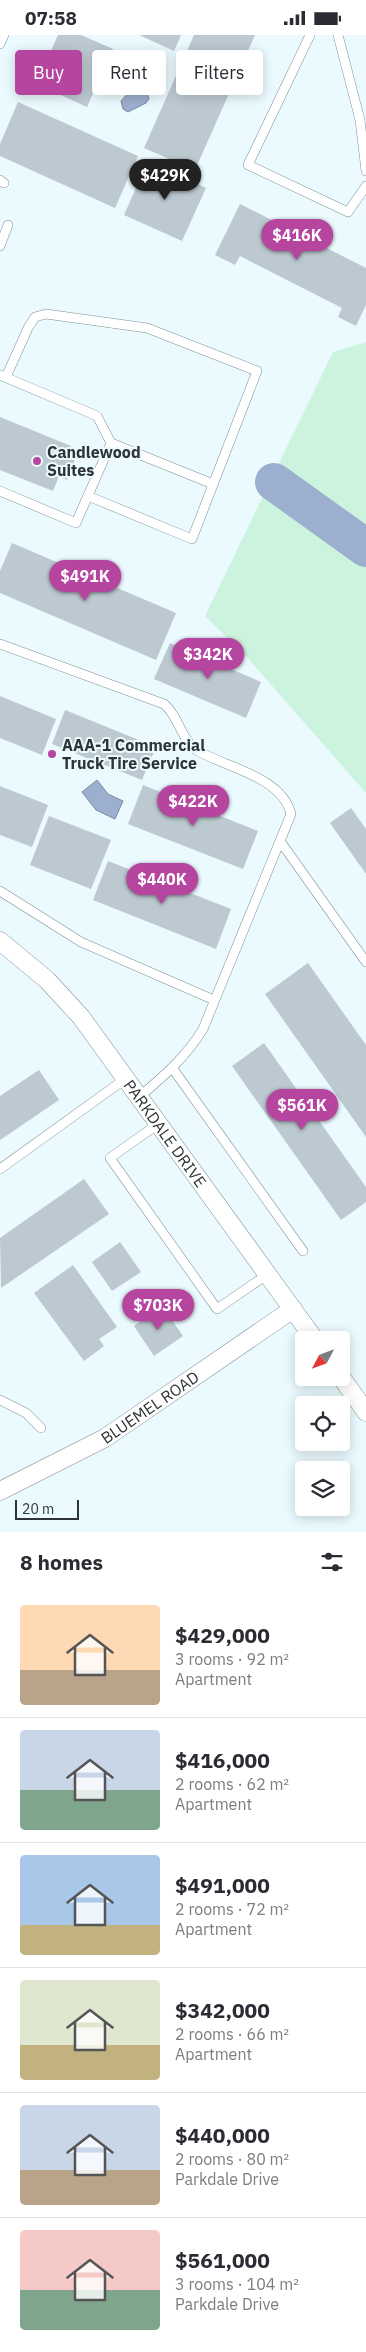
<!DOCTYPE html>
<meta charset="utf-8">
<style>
body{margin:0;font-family:"IBM Plex Sans",sans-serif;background:#f7f7f7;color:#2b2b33;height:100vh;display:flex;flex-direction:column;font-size:19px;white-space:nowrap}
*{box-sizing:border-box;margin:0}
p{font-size:16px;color:#7c7c81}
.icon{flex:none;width:28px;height:28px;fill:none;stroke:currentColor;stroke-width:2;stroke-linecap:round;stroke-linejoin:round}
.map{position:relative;height:1497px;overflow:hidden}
.panel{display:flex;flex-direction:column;background:#fff;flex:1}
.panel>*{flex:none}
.banner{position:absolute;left:15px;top:15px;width:336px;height:45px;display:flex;gap:10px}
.needle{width:32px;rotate:229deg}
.tools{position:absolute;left:295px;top:1296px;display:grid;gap:10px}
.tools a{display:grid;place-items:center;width:55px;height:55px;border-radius:5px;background:#fff;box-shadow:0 2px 12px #0003;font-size:25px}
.scale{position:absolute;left:15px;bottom:12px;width:64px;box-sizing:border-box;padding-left:5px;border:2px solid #2e3435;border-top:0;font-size:14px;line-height:18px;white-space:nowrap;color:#2e3435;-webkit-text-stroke:4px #eafafe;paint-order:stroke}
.price{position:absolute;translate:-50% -42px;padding:0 11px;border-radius:18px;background:#b645a0;color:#fff;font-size:16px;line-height:32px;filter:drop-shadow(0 1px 2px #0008)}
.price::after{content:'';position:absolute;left:50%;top:30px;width:15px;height:11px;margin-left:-8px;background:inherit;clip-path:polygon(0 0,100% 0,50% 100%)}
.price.active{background:#222;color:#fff}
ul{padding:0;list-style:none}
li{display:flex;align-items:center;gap:15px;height:125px;padding:0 20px}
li+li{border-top:1px solid #e1e1e2}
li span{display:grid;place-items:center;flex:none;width:140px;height:100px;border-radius:5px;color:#555}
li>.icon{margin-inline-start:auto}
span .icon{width:60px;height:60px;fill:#fffc;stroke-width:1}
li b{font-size:21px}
h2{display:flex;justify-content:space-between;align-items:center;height:60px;padding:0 20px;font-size:21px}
.tag{padding:0 18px;border-radius:5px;background:#fff;box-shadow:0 2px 12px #0003;font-size:18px;line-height:45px}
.tag.active{background:#b645a0;color:#fff}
.status{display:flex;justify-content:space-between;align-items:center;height:35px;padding:0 25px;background:#fff;direction:ltr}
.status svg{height:14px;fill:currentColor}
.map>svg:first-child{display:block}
.green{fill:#ccf3de}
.water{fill:#9dafce;stroke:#7c8aa0}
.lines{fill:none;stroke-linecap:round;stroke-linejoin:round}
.river{stroke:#9dafce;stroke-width:38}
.building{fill:#bdc9d1}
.service-casing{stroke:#819093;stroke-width:10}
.minor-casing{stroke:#819093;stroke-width:19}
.service{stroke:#fff;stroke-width:9}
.minor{stroke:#fff;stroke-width:18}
.poi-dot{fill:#b645a0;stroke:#eafafe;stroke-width:2}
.labels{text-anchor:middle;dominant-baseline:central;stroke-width:4;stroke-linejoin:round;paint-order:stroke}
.poi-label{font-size:16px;font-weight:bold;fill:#2e3435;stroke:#eafafe;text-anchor:start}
.street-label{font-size:16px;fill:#2e3435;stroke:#eafafe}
</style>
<div class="status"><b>07:58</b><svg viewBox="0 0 49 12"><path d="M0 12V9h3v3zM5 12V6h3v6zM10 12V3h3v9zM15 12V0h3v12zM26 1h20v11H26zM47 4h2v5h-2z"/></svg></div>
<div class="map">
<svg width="366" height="1497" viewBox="0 0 366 1497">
<rect width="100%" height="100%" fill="#eafafe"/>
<path class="green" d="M366 307V758L246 621 205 581 333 317Z"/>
<g class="water">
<path d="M137 40H143L147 45 146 54 149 64 146 68 128 77 123 74 121 66 130 56V46Z"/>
<path d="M97 745 108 759 123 766 115 784 96 775 82 757Z"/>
</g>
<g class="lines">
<path class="river" d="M274 447 366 513"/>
</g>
<g class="building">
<path d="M58 0H81L113 14 87 72 36 49Z"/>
<path d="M139 0H181L174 16Z"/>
<path d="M194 0H255L195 135 144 113Z"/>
<path d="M18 67 138 121 115 173 0 121V109Z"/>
<path d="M148 126 206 153 182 206 124 180Z"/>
<path d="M240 169 366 233V270L356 291 338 282 342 273 240 221 235 230 215 220Z"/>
<path d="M0 382 71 411 69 414 78 417 67 445 59 441 53 456 0 435Z"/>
<path d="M12 508 176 578 156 625 0 558V536Z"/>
<path d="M170 608 261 647 246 683 154 644Z"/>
<path d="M0 661 56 684 42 720 0 703Z"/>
<path d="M65 675 156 712 142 745 52 709Z"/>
<path d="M143 750 258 796 243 834 128 789Z"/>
<path d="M0 751 48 770 32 812 0 800Z"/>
<path d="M351 773 366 794V839L330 788Z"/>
<path d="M49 781 111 805 91 854 30 830Z"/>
<path d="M108 826 231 874 216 914 93 865Z"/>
<path d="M308 928 366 1010V1102L265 959Z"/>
<path d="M264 1008 366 1152V1167L341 1185 232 1031Z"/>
<path d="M39 1035 59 1065 0 1105V1061Z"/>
<path d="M84 1144 109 1179 1 1253 0 1203Z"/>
<path d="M120 1207 141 1237 112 1256 92 1227Z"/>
<path d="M73 1230 117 1292 99 1304 104 1311 84 1326 34 1258Z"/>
<path d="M162 1271 183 1301 154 1321 134 1291Z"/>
</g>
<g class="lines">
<defs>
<g id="service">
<path d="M310 0 248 130 348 177 366 151"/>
<path d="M338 0 360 85 366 136"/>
<path d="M0 9 4 0"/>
<path d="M0 145 4 148"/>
<path d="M0 211 8 190"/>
<path d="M0 340 97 381 111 408 213 449"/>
<path d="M6 342 28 293 35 282 46 279 147 293 257 336 192 504 88 461"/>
<path d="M0 456 76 488 111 408"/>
<path d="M0 609 164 669C179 681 181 706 198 716 228 733 282 742 291 779L203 994C186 1022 164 1041 139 1062"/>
<path d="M280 806 366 927"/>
<path d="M0 856 81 907 214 965"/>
<path d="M173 1034 303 1216"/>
<path d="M158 1089 110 1123 217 1274 268 1239"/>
<path d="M0 1134 125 1044"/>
<path d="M0 1365 26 1378 41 1393"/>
</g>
<g id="minor">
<path id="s1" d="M0 906 47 945 81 982 315 1305"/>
<path d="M341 1342 366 1377"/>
<path id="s2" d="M0 1456 105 1403 293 1274"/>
</g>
</defs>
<use href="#service" class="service-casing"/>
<use href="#minor" class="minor-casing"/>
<use href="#service" class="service"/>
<use href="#minor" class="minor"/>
</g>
<g class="poi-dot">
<circle cx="37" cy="426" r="5"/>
<circle cx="52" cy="719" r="5"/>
</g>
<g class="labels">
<g class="poi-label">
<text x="47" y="417">Candlewood<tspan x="47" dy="18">Suites</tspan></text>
<text x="62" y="710">AAA-1 Commercial<tspan x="62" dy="18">Truck Tire Service</tspan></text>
</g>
<g class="street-label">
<text stroke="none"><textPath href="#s1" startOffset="255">PARKDALE DRIVE</textPath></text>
<text stroke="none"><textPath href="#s2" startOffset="172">BLUEMEL ROAD</textPath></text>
</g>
</g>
</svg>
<div class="tools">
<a><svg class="needle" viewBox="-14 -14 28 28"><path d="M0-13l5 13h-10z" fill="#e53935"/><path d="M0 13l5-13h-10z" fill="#7c7c81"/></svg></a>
<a><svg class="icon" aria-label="locate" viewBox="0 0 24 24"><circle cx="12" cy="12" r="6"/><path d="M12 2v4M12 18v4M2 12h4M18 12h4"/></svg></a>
<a><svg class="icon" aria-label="layers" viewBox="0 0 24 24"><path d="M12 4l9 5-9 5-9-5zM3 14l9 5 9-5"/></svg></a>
</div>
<div class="scale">20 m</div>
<b class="price active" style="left:165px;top:166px">$429K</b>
<b class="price" style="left:297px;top:226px">$416K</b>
<b class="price" style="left:85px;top:567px">$491K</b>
<b class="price" style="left:208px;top:645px">$342K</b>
<b class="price" style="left:193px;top:792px">$422K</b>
<b class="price" style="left:162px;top:870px">$440K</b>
<b class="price" style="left:302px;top:1096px">$561K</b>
<b class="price" style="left:158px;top:1296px">$703K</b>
<div class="banner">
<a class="tag active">Buy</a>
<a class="tag">Rent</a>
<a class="tag">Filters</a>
</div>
</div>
<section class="panel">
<h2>8 homes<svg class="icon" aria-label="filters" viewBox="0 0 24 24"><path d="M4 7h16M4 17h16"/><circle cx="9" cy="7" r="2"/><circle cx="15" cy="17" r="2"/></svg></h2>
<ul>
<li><span style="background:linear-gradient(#ffd9b3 65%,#b9a48a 0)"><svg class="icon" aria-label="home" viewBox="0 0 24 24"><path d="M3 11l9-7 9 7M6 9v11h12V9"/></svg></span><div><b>$429,000</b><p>3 rooms · 92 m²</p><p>Apartment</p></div></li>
<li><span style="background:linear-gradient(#c9d6e8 60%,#7fa58c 0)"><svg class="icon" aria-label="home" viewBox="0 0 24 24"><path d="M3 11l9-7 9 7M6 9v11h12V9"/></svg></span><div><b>$416,000</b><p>2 rooms · 62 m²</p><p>Apartment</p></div></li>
<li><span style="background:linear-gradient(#a9c7e8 70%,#c2b280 0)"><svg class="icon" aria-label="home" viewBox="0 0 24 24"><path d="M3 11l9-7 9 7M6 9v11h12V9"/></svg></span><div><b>$491,000</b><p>2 rooms · 72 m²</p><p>Apartment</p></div></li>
<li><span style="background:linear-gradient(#dfe7d0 65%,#c2b280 0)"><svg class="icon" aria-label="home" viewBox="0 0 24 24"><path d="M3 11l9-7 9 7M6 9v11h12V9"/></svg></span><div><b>$342,000</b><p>2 rooms · 66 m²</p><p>Apartment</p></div></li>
<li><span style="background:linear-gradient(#c9d6e8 65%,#b9a48a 0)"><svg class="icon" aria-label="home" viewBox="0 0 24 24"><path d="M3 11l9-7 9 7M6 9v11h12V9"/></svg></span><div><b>$440,000</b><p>2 rooms · 80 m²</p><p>Parkdale Drive</p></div></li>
<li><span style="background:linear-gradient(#f6c9c9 60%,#7fa58c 0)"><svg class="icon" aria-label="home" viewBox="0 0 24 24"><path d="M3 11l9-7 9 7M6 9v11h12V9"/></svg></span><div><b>$561,000</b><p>3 rooms · 104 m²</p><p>Parkdale Drive</p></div></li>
</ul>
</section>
